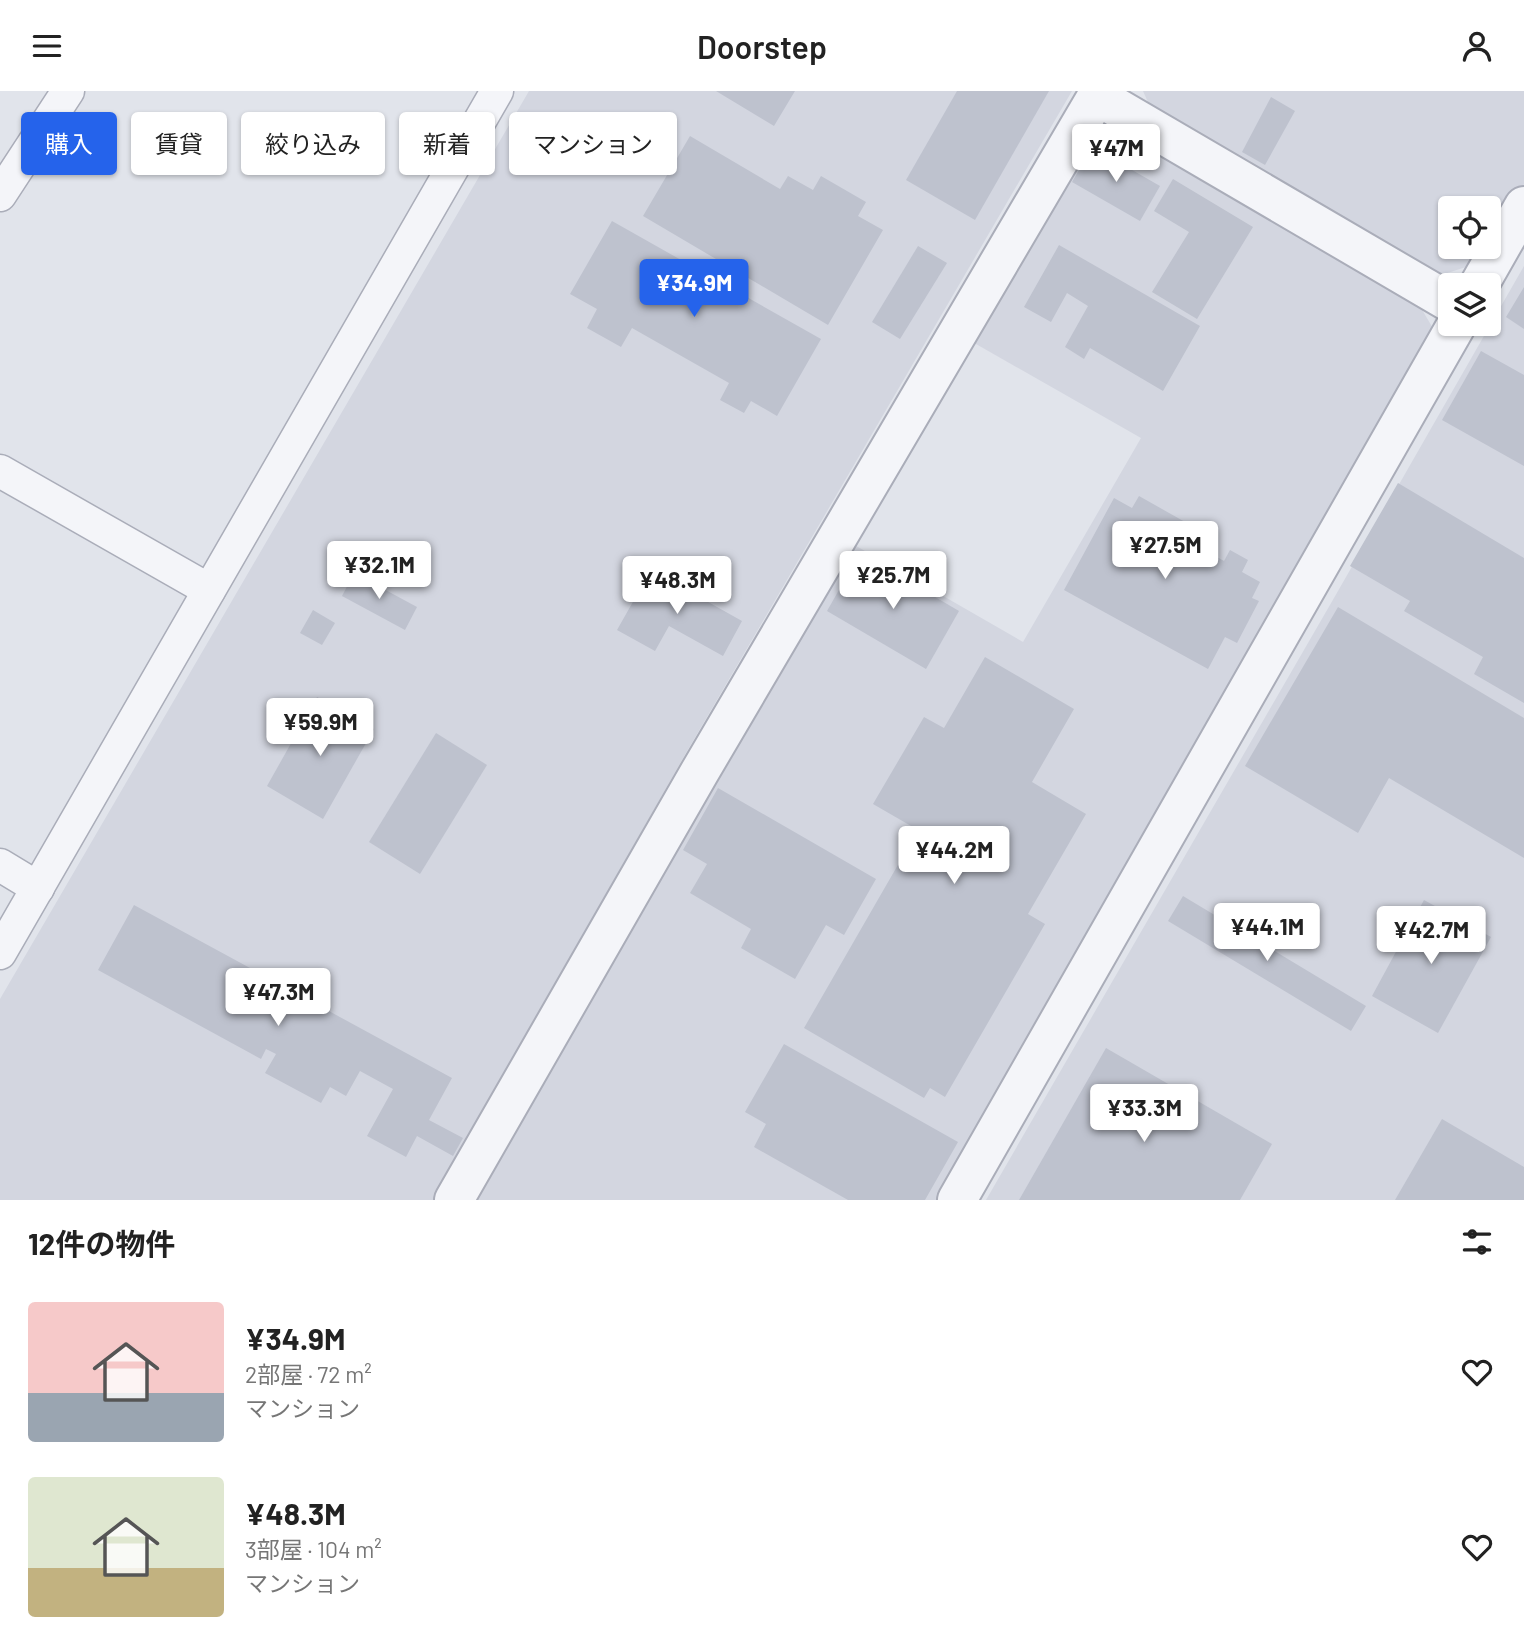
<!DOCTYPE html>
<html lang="ja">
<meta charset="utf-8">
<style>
body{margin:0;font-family:Barlow,"Noto Sans JP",sans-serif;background:#f2f2f2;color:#222;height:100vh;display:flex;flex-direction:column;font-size:26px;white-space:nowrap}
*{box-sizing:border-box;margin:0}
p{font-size:23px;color:#767676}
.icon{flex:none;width:38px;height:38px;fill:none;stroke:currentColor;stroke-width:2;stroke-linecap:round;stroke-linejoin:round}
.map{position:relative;height:1109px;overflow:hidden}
.drawer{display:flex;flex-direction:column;background:#fff;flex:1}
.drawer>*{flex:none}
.guide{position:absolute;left:21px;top:21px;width:700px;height:63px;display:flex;gap:14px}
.controls{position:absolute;left:1438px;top:105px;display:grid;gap:14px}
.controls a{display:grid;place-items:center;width:63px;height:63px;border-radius:7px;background:#fff;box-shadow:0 2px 5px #0004;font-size:35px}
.price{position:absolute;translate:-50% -60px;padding:0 16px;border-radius:7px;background:#fff;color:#222;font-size:23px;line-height:46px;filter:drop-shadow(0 2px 4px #0008)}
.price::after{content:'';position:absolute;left:50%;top:42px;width:21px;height:16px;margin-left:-10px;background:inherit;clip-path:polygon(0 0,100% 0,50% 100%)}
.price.selected{background:#2563eb;color:#fff}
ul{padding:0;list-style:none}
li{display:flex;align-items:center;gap:21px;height:175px;padding:0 28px}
li span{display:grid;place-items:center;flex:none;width:196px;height:140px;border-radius:7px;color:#555}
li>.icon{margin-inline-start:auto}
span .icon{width:84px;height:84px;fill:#fffc;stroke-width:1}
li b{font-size:30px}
h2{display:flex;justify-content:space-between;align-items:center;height:84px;padding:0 28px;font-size:30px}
.chip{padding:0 24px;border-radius:7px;background:#fff;box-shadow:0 2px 5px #0004;font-size:24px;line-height:63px}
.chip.selected{background:#2563eb;color:#fff}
header{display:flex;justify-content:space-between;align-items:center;height:91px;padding:0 28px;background:#fff;font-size:32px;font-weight:600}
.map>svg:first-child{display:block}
.built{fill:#d3d6e0}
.building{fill:#bec2ce}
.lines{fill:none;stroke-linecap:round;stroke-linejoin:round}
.minor-casing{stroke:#aaadb9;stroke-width:35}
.tertiary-casing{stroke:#aaadb9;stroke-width:42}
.minor{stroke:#f4f5f9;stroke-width:32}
.tertiary{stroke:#f4f5f9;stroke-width:38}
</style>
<header><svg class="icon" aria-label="menu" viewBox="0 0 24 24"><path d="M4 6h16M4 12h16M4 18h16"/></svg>Doorstep<svg class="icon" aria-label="person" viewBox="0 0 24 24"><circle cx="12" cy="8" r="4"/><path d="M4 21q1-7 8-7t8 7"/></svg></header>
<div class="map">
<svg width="1524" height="1109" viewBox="0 0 1524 1109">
<rect width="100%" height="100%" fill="#e1e4eb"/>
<g class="built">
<path d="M529 0H1072L686 662 433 1109H0V908Z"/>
<path d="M1143 0H1524V93L1489 151V117H1451V156H1486L1469 175 1438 185 1151 18Z"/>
<path d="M1118 42 1421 217 1434 239 941 1109H476L851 452 1023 551 1141 347 969 249 1095 49Z"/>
<path d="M1524 175V1109H986L1334 507Z"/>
</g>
<g class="building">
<path d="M716 0H795L774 35Z"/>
<path d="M957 0H1049L975 129 906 89Z"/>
<path d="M1271 6 1295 20 1265 74 1242 61Z"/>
<path d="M690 45 780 98 788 85 813 99 821 85 866 111 858 125 883 139 828 234 643 125Z"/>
<path d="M1092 56 1160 95 1140 130 1072 91Z"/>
<path d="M1173 88 1253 136 1197 228 1152 201 1189 141 1154 120Z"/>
<path d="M612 130 821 248 777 325 751 310 744 322 720 309 729 292 632 237 621 256 587 237 597 218 570 203Z"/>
<path d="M1059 154 1200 235 1163 300 1090 257 1084 268 1065 256 1088 215 1067 202 1051 231 1024 216Z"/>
<path d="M918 155 947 172 900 248 872 231Z"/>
<path d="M1524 196V238L1506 226Z"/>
<path d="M1481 260 1524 284V375L1442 329Z"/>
<path d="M1398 392 1524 467V612L1474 583 1483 566 1404 520 1410 510 1350 475Z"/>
<path d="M1139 405 1201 440 1194 453 1224 470 1230 459 1248 469 1242 481 1260 491 1252 507 1259 510 1237 552 1225 546 1208 578 1064 499 1114 407 1132 417Z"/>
<path d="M860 462 959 520 926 578 827 520Z"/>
<path d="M651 479 742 530 723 565 669 535 655 560 617 539Z"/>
<path d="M354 482 417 516 405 539 342 505Z"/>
<path d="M1338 516 1524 627V767L1389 687 1358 742 1245 675Z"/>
<path d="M313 519 335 532 322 554 300 542Z"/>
<path d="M985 566 1074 618 1032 691 1086 723 1028 823 1045 833 945 1006 930 997 924 1007 804 937 918 739 873 713 924 626 944 637Z"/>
<path d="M317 606 374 638 323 728 267 695Z"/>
<path d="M436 642 487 674 420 783 369 751Z"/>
<path d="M718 697 876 788 844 844 826 834 795 888 741 857 751 838 690 802 707 773 683 759Z"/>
<path d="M1183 805 1366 915 1351 940 1168 830Z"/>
<path d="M1424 809 1491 846 1438 942 1372 905Z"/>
<path d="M134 814 452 987 429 1029 463 1047 453 1065 417 1045 406 1066 367 1045 393 998 360 980 346 1005 330 996 321 1012 265 982 276 963 266 958 261 968 98 879Z"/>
<path d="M784 953 958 1051 925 1109H848L754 1056 766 1033 745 1021Z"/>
<path d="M1106 957 1272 1053 1240 1109H1019Z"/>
<path d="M1442 1028 1524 1076V1109H1395Z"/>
</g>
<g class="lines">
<defs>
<g id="minor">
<path d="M0 104 68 0"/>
<path d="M0 380 209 499"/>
<path d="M0 774 38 797"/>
<path d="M0 862 497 0"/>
</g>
<g id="tertiary">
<path d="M1097 5 1451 212"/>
<path d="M1479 194 1524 115"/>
<path d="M454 1109 699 682 1100 0"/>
<path d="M957 1109 1457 233"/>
</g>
</defs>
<use href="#minor" class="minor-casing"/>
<use href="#tertiary" class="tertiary-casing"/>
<use href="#minor" class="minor"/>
<use href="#tertiary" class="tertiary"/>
</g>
</svg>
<div class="controls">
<a><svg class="icon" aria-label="locate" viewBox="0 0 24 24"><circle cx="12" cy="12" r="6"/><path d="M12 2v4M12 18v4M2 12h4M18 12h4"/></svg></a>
<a><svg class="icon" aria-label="layers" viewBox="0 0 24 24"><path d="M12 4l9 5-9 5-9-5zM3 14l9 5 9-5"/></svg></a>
</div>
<b class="price" style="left:1116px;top:93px">¥47M</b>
<b class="price selected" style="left:694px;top:228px">¥34.9M</b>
<b class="price" style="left:1165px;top:490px">¥27.5M</b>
<b class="price" style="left:379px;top:510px">¥32.1M</b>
<b class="price" style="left:893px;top:520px">¥25.7M</b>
<b class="price" style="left:677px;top:525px">¥48.3M</b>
<b class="price" style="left:320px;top:667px">¥59.9M</b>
<b class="price" style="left:954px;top:795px">¥44.2M</b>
<b class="price" style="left:1267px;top:872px">¥44.1M</b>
<b class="price" style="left:1431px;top:875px">¥42.7M</b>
<b class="price" style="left:278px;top:937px">¥47.3M</b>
<b class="price" style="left:1144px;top:1053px">¥33.3M</b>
<div class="guide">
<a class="chip selected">購入</a>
<a class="chip">賃貸</a>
<a class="chip">絞り込み</a>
<a class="chip">新着</a>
<a class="chip">マンション</a>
</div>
</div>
<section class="drawer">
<h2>12件の物件<svg class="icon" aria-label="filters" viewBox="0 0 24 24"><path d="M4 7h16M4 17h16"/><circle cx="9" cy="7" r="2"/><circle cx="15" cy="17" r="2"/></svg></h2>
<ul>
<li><span style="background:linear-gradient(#f6c9c9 65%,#9aa5b1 0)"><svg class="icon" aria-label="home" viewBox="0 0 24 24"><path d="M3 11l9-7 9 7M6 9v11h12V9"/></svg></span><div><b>¥34.9M</b><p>2部屋 · 72 m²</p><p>マンション</p></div><svg class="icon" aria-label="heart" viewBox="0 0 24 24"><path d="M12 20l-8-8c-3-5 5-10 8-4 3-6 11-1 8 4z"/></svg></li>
<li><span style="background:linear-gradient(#dfe7d0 65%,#c2b280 0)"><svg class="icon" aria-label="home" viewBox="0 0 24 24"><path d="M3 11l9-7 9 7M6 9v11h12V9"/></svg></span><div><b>¥48.3M</b><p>3部屋 · 104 m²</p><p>マンション</p></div><svg class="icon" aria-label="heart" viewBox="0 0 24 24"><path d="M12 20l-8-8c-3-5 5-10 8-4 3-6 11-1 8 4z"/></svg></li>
</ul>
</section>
